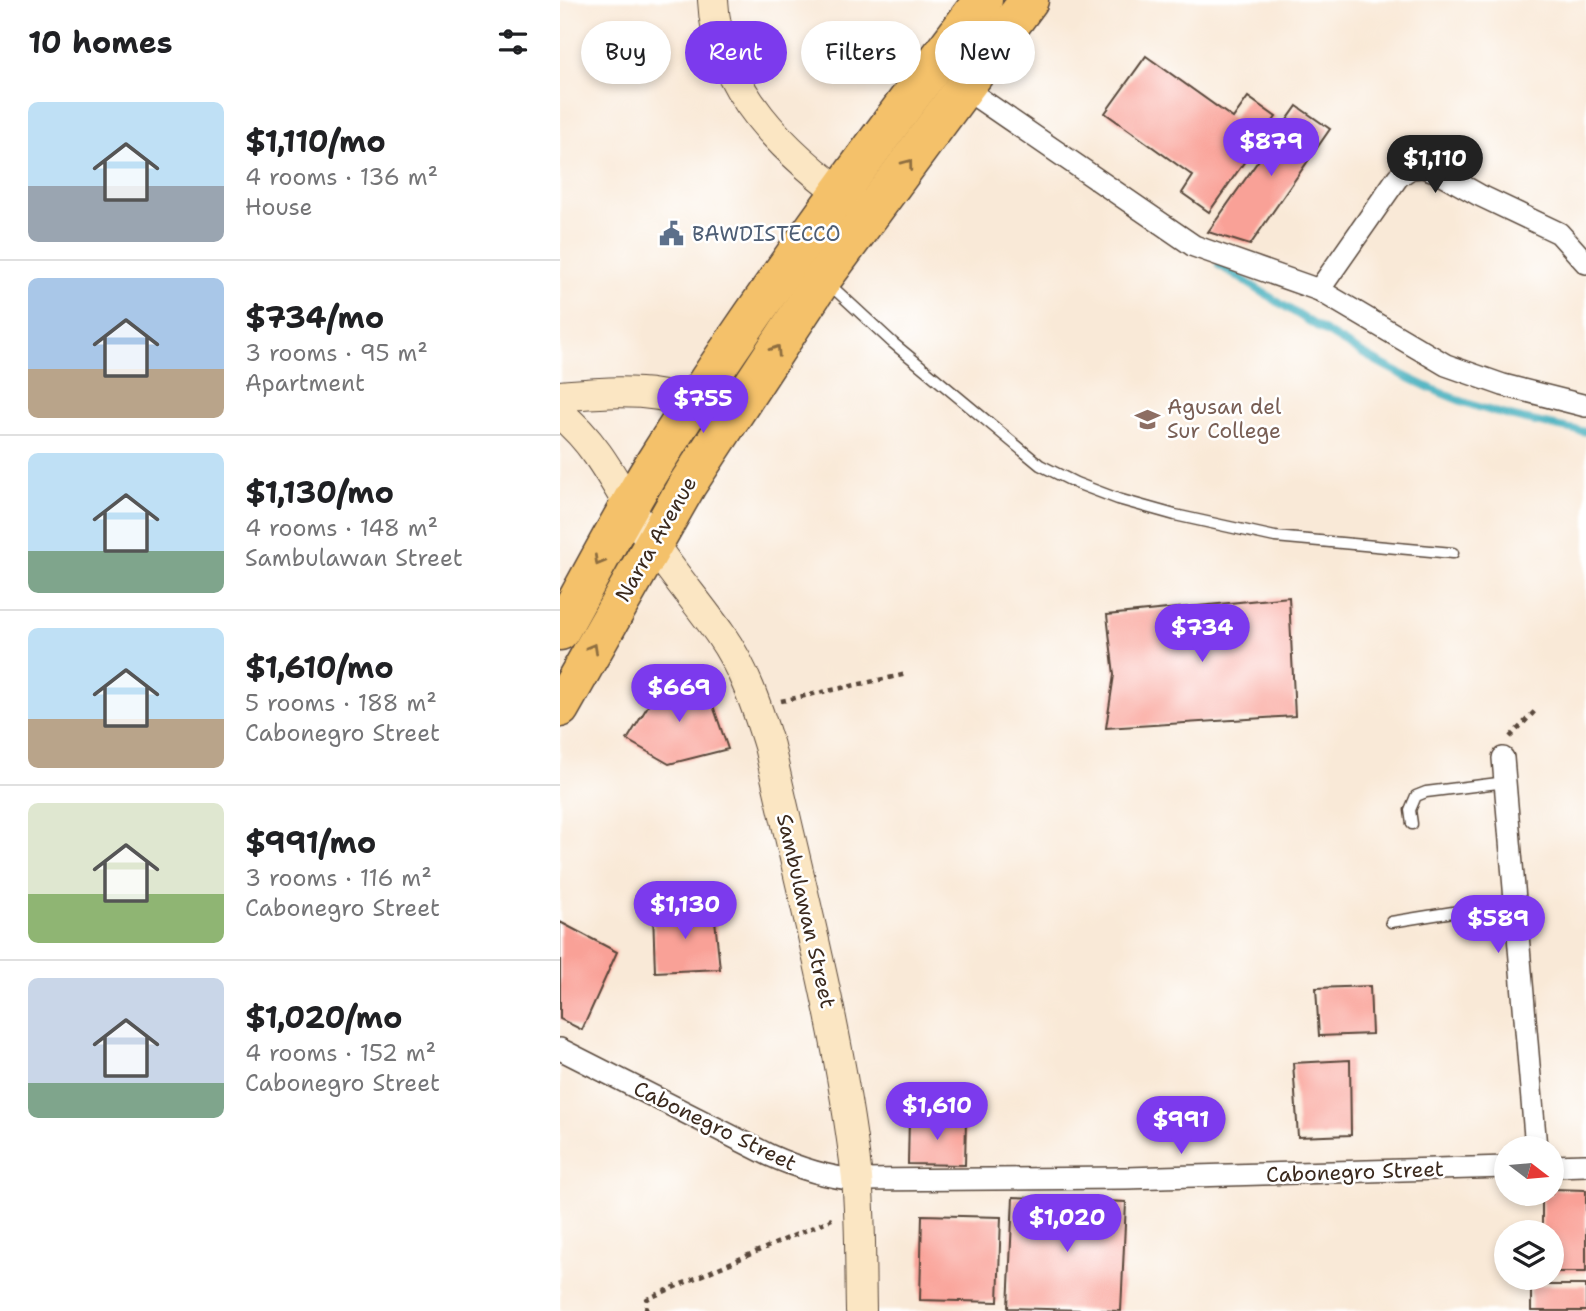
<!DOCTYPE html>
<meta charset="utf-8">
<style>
body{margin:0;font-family:"Shantell Sans",sans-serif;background:#f6f6f6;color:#202124;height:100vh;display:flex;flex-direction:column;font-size:26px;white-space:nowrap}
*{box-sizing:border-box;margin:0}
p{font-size:23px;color:#757577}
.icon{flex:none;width:38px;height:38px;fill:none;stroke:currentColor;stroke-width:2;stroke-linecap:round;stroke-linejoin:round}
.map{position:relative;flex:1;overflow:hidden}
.details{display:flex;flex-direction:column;background:#fff;width:560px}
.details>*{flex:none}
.guide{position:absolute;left:21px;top:21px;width:665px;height:63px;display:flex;gap:14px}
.needle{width:46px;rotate:106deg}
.controls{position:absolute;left:934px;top:1136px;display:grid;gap:14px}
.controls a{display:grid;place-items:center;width:70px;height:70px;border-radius:50%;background:#fff;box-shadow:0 4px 10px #0003;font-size:35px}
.price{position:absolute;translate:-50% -60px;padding:0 16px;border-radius:24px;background:#7c3aed;color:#fff;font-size:23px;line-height:46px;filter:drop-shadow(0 2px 4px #0008)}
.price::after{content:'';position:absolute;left:50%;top:42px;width:21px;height:16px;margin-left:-10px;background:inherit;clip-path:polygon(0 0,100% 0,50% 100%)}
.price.on{background:#222;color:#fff}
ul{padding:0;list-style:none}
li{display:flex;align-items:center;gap:21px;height:175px;padding:0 28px}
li+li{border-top:2px solid #e0e0e0}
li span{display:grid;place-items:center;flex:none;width:196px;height:140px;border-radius:10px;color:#555}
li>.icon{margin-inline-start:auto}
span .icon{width:84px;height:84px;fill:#fffc;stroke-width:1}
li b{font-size:30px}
h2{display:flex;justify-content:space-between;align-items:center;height:84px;padding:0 28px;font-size:30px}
.chip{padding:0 24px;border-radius:32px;background:#fff;box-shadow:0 4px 10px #0003;font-size:24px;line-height:63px}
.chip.on{background:#7c3aed;color:#fff}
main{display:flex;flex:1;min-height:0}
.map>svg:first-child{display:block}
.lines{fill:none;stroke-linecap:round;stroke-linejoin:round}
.stream{stroke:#3fadbc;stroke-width:8}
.building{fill:#f9a197}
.lane-casing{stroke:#58473a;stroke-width:13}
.street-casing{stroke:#58473a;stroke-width:24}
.secondary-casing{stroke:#58473a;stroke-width:32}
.highway-casing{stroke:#58473a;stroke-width:41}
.path{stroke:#58473a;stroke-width:4.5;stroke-dasharray:5 5;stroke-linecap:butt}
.lane{stroke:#fff;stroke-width:10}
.street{stroke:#fff;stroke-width:21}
.secondary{stroke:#fbe6c3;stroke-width:30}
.highway{stroke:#f4c16a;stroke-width:38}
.oneway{stroke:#8e6e40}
.labels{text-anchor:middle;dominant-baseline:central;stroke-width:5;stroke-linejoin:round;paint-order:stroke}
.service-label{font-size:21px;fill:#4e5e75;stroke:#fff;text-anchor:start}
.education-label{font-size:21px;fill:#785e54;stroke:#fff;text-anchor:start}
.street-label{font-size:21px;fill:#3b2a1e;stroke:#fff}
</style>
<main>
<section class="details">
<h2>10 homes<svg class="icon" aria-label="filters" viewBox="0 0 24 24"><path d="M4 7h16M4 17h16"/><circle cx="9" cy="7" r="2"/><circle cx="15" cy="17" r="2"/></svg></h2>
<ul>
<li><span style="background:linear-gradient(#bfe0f5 60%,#9aa5b1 0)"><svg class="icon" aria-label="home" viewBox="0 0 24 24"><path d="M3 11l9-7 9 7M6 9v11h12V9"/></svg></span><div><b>$1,110/mo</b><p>4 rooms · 136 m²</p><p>House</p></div></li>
<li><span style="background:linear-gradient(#a9c7e8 65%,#b9a48a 0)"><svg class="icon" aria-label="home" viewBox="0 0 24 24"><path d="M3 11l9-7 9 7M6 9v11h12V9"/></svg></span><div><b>$734/mo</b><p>3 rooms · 95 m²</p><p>Apartment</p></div></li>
<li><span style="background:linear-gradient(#bfe0f5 70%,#7fa58c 0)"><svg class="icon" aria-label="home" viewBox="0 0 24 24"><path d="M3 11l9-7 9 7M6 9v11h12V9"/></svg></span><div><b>$1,130/mo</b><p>4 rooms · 148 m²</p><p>Sambulawan Street</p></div></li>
<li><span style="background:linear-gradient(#bfe0f5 65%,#b9a48a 0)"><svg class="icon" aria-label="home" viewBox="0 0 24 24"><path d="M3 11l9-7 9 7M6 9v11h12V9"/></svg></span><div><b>$1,610/mo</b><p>5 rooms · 188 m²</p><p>Cabonegro Street</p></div></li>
<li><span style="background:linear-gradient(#dfe7d0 65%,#8fb573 0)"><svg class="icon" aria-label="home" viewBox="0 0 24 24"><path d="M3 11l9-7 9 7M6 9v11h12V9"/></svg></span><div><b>$991/mo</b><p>3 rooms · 116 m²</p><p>Cabonegro Street</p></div></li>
<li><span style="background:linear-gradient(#c9d6e8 75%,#7fa58c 0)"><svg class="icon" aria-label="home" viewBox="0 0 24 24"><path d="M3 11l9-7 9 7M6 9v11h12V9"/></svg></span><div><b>$1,020/mo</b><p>4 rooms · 152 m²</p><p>Cabonegro Street</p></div></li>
</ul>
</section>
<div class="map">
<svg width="1026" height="1311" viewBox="0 0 1026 1311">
<rect width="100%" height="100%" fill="#fff"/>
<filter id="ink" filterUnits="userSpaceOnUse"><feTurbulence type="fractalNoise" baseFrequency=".0143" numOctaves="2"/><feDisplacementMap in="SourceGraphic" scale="14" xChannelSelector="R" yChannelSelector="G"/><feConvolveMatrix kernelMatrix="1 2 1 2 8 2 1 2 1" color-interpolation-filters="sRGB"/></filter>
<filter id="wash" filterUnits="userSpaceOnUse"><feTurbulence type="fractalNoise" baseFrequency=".00686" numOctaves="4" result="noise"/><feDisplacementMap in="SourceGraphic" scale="28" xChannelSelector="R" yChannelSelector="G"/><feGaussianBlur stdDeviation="1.57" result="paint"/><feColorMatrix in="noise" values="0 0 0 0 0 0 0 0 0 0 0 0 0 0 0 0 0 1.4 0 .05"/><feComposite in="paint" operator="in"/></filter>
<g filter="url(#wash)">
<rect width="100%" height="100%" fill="#f9e9d7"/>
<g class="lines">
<path class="stream" d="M659 265C737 313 815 368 901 401 941 416 984 424 1026 432"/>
</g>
<g id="blocks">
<g class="building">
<path d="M586 56 673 118 688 97 716 117 649 212 622 193 633 176 545 113Z"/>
<path d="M737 106 770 129 690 245 648 232Z"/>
<path d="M729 597 735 716 546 728 554 675 547 615Z"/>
<path d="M114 680H128L149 694 168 749 109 764 67 740 102 683Z"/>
<path d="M154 910 160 969 95 972 93 912Z"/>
<path d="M0 922 57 952 22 1030 0 1019Z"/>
<path d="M810 986 812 1034 759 1036 756 988Z"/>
<path d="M790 1060 791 1135 738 1137 733 1063Z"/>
<path d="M349 1118 406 1119 405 1165 348 1164Z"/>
<path d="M992 1189 1026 1190V1272H992V1232H982V1194H992Z"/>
<path d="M453 1197 566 1202 561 1311 448 1308Z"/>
<path d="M362 1215 441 1217 438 1302 360 1300Z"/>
<rect x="971" y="1285" width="55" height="26"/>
</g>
</g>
</g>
<g filter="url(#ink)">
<use href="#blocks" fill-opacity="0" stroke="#58473a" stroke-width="2"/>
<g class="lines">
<defs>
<g id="lane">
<path d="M268 283 333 343 480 465 516 483 558 499 615 515 715 537 893 553"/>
<path d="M852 824 850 810 856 796 866 792 946 782"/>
<path d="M831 922 955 902"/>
</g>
<g id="street">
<path d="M404 88 634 246 759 290 886 365 943 385 1026 406"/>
<path d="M759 290 838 177 851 168 863 167 878 172 919 195 999 233 1026 263"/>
<path d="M943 758 976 1148"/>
<path d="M0 1049 209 1155C238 1168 265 1177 297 1180L566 1178 947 1167"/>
<path d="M992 1166 1026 1165"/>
</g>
<g id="secondary">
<path d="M153 0C157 90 227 155 296 204"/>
<path d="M0 396C33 393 66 390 98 395 123 399 147 410 171 419"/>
<path d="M0 414C43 448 62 499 93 544 114 575 138 603 160 634 184 668 197 707 209 746 241 889 280 1032 297 1178 301 1222 300 1267 301 1311"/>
</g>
<g id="highway">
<path d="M0 631C31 576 60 518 94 464 195 304 309 151 423 0"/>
<path d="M0 708 127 485 263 278 469 0"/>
</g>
</defs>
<use href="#lane" class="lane-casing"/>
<use href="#street" class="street-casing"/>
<use href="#secondary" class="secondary-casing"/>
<use href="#highway" class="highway-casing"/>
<g class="path">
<path d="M221 701 347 674"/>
<path d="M950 737 976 710"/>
<path d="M86 1311 87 1299 272 1219"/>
</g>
<use href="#lane" class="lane"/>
<use href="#street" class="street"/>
<use href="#secondary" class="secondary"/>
<use href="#highway" class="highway"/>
</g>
<defs><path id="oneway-chevron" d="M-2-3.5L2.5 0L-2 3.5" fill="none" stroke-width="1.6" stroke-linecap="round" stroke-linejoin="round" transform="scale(1.75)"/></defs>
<g class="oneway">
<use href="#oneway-chevron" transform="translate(348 164) rotate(-53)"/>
<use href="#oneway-chevron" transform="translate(216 350) rotate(-57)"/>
<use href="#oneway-chevron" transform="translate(39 561) rotate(119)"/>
<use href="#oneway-chevron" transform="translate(33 648) rotate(-61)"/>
</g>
</g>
<defs>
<symbol id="civic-bare" viewBox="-9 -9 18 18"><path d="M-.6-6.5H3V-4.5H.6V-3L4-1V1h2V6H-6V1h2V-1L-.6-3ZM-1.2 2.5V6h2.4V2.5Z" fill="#5c6f8a" stroke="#fff" stroke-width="2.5" paint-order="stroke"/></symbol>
<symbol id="university-bare" viewBox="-9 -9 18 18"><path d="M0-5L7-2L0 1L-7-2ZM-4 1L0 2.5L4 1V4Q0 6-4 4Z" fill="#8d6e63" stroke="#fff" stroke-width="2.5" paint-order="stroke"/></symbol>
</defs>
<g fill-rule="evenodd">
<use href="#civic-bare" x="94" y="216" width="35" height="35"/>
<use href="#university-bare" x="570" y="402" width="35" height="35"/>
</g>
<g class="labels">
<g class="service-label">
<text x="132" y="234">BAWDISTECCO</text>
</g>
<g class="education-label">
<text x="607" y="407">Agusan del<tspan x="607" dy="24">Sur College</tspan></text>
</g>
<g class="street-label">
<text transform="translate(96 539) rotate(-60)">Narra Avenue</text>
<text transform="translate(246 911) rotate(77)">Sambulawan Street</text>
<text transform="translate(155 1126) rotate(26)">Cabonegro Street</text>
<text transform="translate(795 1172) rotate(-2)">Cabonegro Street</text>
</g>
</g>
</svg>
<div class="controls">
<a><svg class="needle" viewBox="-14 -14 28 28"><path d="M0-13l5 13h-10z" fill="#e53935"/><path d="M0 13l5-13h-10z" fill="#757577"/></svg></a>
<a><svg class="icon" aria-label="layers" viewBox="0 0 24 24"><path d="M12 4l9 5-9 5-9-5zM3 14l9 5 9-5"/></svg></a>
</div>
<b class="price" style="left:711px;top:178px">$879</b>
<b class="price on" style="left:875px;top:195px">$1,110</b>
<b class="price" style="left:143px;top:435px">$755</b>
<b class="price" style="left:642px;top:664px">$734</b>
<b class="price" style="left:119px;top:724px">$669</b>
<b class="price" style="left:125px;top:941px">$1,130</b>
<b class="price" style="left:938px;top:955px">$589</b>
<b class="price" style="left:377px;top:1142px">$1,610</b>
<b class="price" style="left:621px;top:1156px">$991</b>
<b class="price" style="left:507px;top:1254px">$1,020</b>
<div class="guide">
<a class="chip">Buy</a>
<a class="chip on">Rent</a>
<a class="chip">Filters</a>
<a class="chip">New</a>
</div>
</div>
</main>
